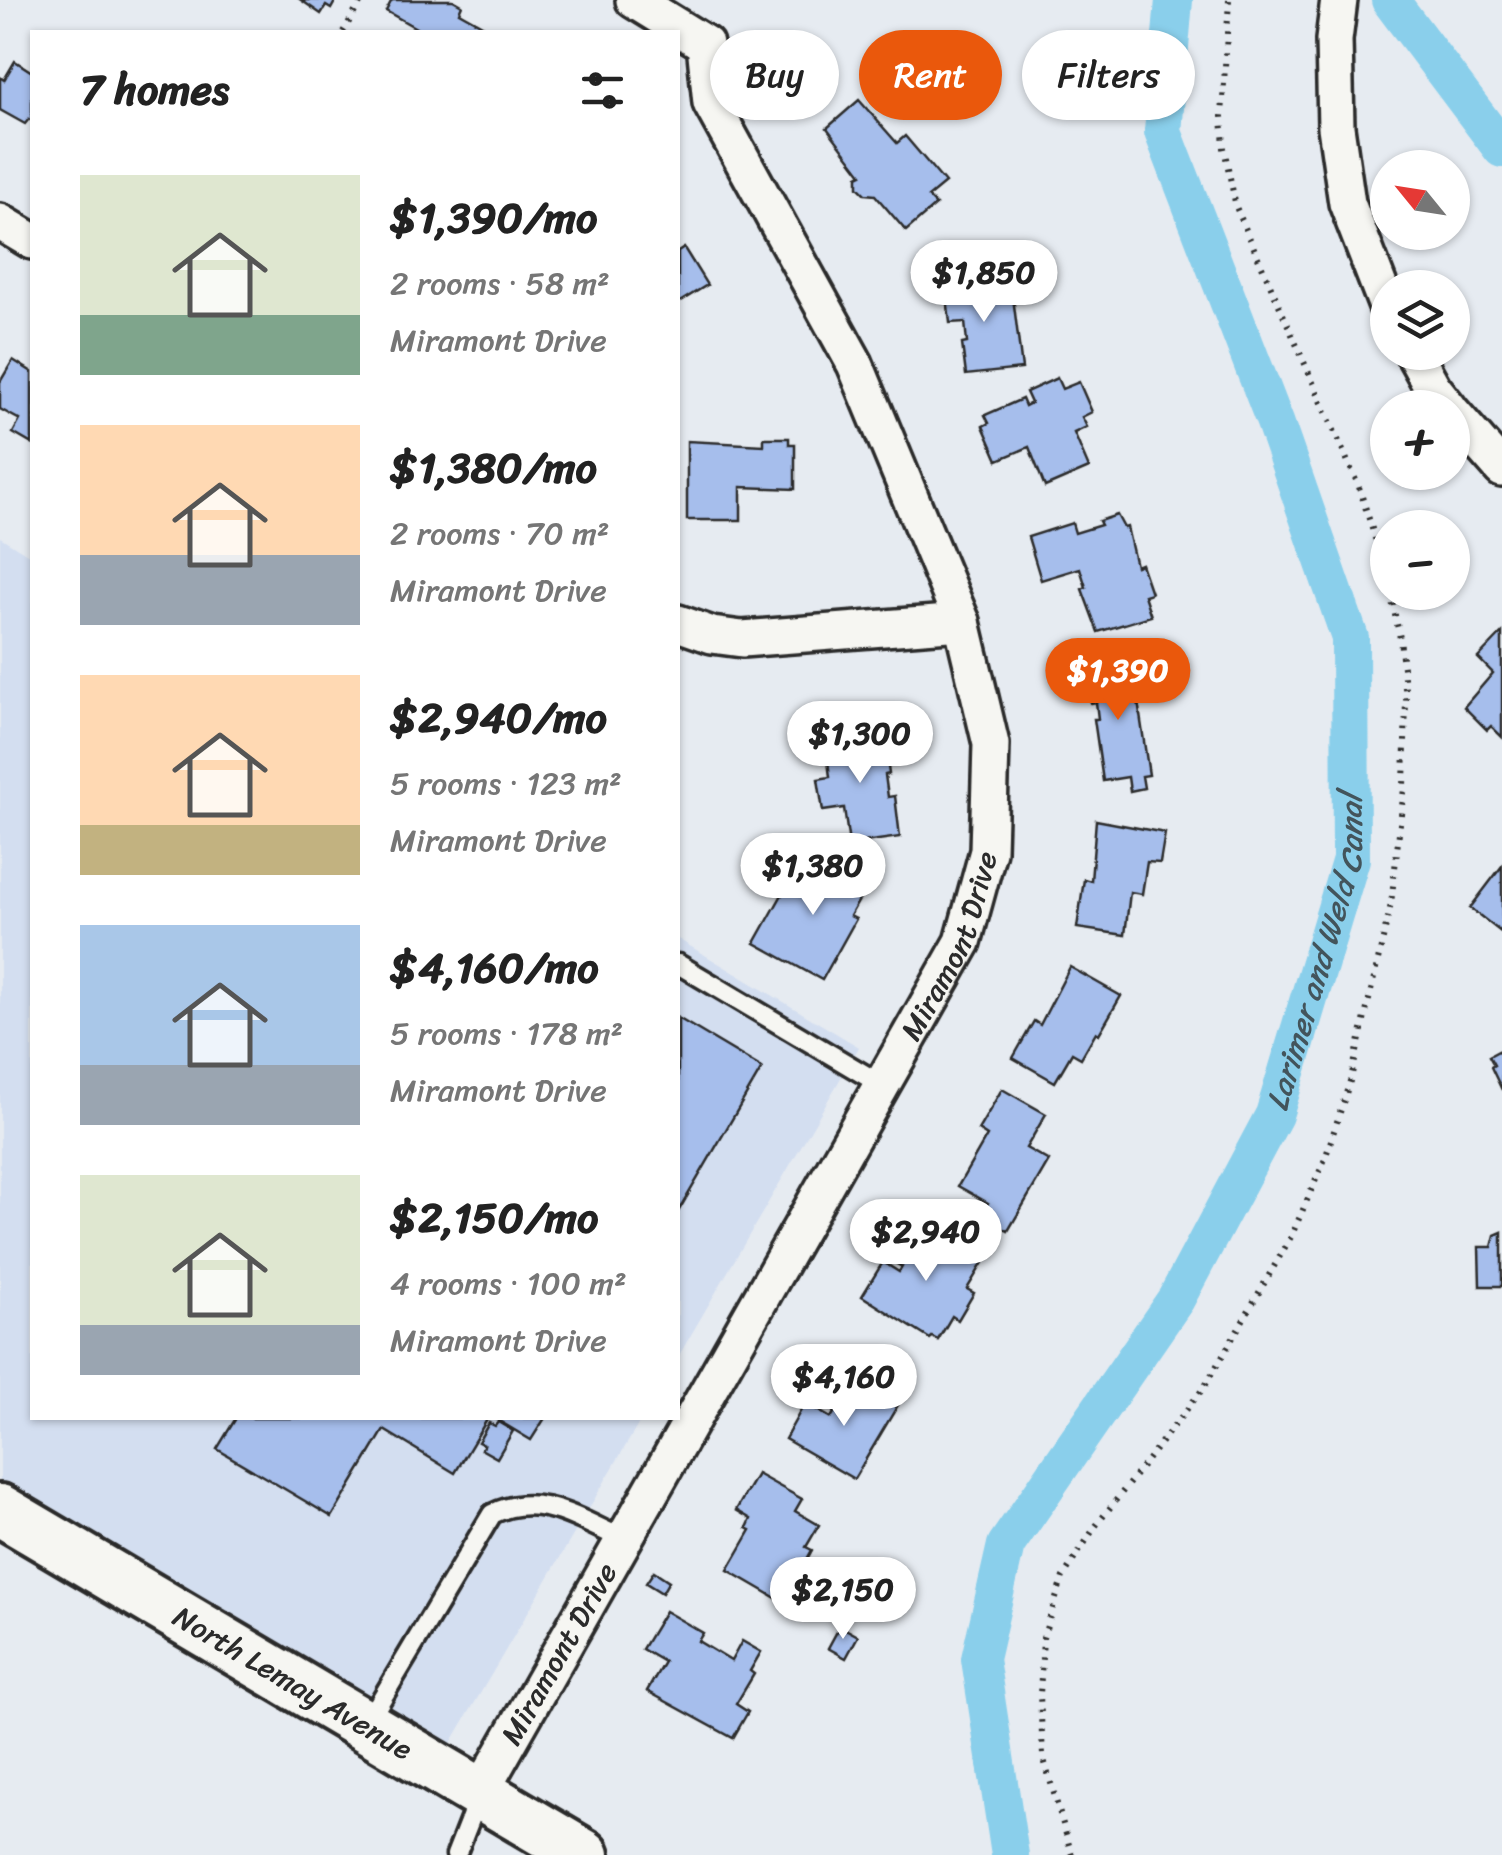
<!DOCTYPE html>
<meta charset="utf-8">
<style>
body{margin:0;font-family:Sriracha,sans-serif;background:#f2f2f2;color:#222;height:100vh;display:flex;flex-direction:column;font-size:38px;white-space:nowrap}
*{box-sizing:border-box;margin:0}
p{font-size:32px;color:#767676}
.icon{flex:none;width:55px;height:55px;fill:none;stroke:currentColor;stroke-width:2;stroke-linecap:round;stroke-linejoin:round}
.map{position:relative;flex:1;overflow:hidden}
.details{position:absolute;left:30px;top:30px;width:650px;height:1390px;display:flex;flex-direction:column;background:#fff;border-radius:0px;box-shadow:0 2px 8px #0004}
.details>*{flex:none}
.hud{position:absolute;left:710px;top:30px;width:640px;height:90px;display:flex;gap:20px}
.needle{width:65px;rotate:300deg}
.controls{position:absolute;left:1370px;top:150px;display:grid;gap:20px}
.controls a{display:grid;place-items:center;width:100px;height:100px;border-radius:50%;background:#fff;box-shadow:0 2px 8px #0004;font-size:50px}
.price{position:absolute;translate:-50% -85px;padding:0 22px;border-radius:35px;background:#fff;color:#222;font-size:32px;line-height:65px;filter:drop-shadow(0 2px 5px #0008)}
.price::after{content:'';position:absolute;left:50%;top:60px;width:30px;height:22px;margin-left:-15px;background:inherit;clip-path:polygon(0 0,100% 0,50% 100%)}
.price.on{background:#ea580c;color:#fff}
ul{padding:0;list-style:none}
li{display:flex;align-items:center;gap:30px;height:250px;padding:0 50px}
li span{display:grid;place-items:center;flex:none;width:280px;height:200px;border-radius:0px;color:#555}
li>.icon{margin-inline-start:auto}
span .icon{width:120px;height:120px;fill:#fffc;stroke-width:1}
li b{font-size:42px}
h2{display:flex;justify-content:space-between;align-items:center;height:120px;padding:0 50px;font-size:42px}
.pill{padding:0 35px;border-radius:45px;background:#fff;box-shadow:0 2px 8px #0004;font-size:35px;line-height:90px}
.pill.on{background:#ea580c;color:#fff}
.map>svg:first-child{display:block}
.built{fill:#d3def0}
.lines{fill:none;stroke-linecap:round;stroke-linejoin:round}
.canal{stroke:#8acfeb;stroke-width:38}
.building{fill:#a6beec;stroke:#2b2b2b;stroke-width:2.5}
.lane-casing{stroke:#2b2b2b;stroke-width:25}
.street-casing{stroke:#2b2b2b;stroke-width:42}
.secondary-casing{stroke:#2b2b2b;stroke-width:58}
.path{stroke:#2b2b2b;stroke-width:6;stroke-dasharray:2.5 8;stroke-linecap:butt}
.lane{stroke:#f6f6f2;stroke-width:18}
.street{stroke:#f6f6f2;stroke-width:35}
.secondary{stroke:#f6f6f2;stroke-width:50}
.labels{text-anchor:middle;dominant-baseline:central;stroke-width:9;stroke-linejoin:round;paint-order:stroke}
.street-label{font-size:30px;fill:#2b2b2b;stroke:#f6f6f2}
.water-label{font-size:32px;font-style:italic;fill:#43545b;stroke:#f6f6f2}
</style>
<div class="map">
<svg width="1502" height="1855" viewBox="0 0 1502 1855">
<rect width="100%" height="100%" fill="#e6ebf1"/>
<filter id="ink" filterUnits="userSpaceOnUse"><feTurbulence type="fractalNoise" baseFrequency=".01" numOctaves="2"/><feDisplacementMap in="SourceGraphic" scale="20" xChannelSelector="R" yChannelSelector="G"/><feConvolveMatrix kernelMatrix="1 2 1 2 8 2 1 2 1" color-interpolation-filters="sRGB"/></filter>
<g filter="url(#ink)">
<g class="built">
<path d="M0 537 32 557V1418H642L444 1755 0 1486Z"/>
<path d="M678 939 859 1047 678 1357Z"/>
</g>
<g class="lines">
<g class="canal">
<path d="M1390 0 1502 149"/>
<path id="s1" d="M1010 1855 980 1659 1006 1545 1176 1299 1274 1115 1351 859 1350 638 1275 422 1163 132 1174 0"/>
</g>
</g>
<g class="building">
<path d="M301 0H336L331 9 326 6 321 14Z"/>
<path d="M392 0H453L462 5 459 12 489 29 487 32H414L416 28 386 11Z"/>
<path d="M15 61 32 72V121L29 119 25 124 0 110V77L4 80Z"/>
<path d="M859 100 897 143 905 136 945 183 928 197 936 205 906 231 875 195 865 194 858 187V176L862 174 827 128Z"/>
<path d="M684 248 707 285 678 303V252Z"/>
<path d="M989 274 992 300 1013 297 1022 369 966 375 962 344 967 343 965 322 950 323 945 279Z"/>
<path d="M13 360 32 372V444L13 433 20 420 0 409V382Z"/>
<path d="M1057 378 1062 389 1079 382 1092 412 1082 417 1087 427 1074 433 1089 468 1045 487 1029 447 998 460 983 426 989 423 985 415 1022 399 1025 406 1031 403 1026 392Z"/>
<path d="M764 438H789V444H795V489L741 487V520H687V441L764 445Z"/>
<path d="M1117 515 1124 528 1127 527 1136 566 1141 564 1151 593 1144 595 1151 616 1098 632 1082 589 1086 587 1080 568 1041 580 1028 537 1072 523 1075 533 1101 525 1099 521Z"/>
<path d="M1502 633V737L1491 726 1487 730 1464 707 1493 673 1478 658Z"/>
<path d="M1132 661 1149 775 1142 776 1144 788 1130 791 1128 777 1103 781 1094 719H1098L1096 702 1091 703 1086 668Z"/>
<path d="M883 729 889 774 885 775 888 797 895 796 900 837 849 844 844 808 823 811 818 779 830 777 825 737Z"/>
<path d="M1096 820 1165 833 1160 863 1147 862 1142 894 1130 892 1125 935 1077 928 1084 879 1091 881Z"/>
<path d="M813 856 867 886 850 916 856 919 822 980 755 943 793 875 799 879Z"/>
<path d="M1502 866V933L1470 908Z"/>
<path d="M1070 967 1121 996 1099 1034 1096 1032 1081 1058 1072 1053 1055 1082 1013 1058 1034 1021 1040 1025Z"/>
<path d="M678 1018 762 1068 678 1212Z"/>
<path d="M1502 1049V1090L1491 1067 1494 1065 1489 1056Z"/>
<path d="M1002 1089 1046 1114 1026 1148 1049 1161 1008 1231 981 1215 988 1203 958 1186 987 1136 978 1130Z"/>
<path d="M926 1226 984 1261 967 1289 974 1293 958 1320 952 1316 938 1340 932 1337 930 1339 862 1296 883 1262 899 1272 902 1267 897 1264 911 1240 916 1243Z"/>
<path d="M1502 1232V1286H1480L1479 1247H1492L1495 1235Z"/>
<path d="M854 1379 898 1405 854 1479 785 1439 805 1403 831 1418Z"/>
<path d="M236 1418H488L455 1473 384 1430 332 1517 217 1449Z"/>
<path d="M494 1418H545L531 1440Z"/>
<path d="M498 1422 513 1431 497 1458 481 1449 484 1445 478 1442 489 1423 495 1426Z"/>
<path d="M757 1474 802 1499 795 1511 819 1525 806 1547 812 1550 801 1570 794 1566 776 1598 728 1570 751 1530 747 1528 751 1519 736 1510Z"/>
<path d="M654 1571 669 1581 662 1593 646 1583Z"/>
<path d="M665 1611 703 1633 698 1641 731 1661 742 1641 761 1652 750 1671 754 1674 736 1704 748 1712 733 1738 647 1691 664 1662 642 1649Z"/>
<path d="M840 1626 858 1636 846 1658 828 1648Z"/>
</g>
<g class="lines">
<defs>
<g id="lane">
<path d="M678 964 882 1085"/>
<path d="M366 1725 492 1514C539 1490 581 1521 625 1540"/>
<path d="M456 1855 478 1799"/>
</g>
<g id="street">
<path d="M1339 0 1334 40 1336 127 1347 203 1388 309"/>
<path d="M0 222 32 241"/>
<path d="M1413 352 1433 388 1449 408"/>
<path d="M1452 412 1502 469"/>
<path d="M678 623 712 635 742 639 962 622"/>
<path id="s2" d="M480 1793 963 942 988 851 991 744 962 622 855 364 711 103 705 44 634 0"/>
</g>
<g id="secondary">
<path id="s3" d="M0 1510 584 1855"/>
</g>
</defs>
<use href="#lane" class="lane-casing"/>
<use href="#street" class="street-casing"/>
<use href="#secondary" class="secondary-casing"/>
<g class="path">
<path d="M1229 0 1222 116 1224 148 1236 207 1359 487 1388 580"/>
<path d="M343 32 362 0"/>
<path d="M1072 1855 1043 1756 1040 1695 1043 1638 1063 1577 1095 1527 1205 1386 1291 1237 1325 1159 1351 1078 1391 904 1404 788 1406 698 1400 638 1390 592"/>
</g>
<use href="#lane" class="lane"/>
<use href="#street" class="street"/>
<use href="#secondary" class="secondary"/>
</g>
</g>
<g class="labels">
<g class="street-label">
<text stroke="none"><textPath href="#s2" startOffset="970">Miramont Drive</textPath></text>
<text stroke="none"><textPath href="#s2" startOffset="160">Miramont Drive</textPath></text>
<text stroke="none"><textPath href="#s3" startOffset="340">North Lemay Avenue</textPath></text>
</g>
<g class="water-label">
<text stroke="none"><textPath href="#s1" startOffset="992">Larimer and Weld Canal</textPath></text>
</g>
</g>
</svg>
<div class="controls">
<a><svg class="needle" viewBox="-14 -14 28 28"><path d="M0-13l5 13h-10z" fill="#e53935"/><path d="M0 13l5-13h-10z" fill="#767676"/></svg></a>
<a><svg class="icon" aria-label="layers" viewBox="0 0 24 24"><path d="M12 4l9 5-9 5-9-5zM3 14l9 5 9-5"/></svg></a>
<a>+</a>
<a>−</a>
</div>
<b class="price" style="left:984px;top:325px">$1,850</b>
<b class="price on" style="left:1118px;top:723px">$1,390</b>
<b class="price" style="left:860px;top:786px">$1,300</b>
<b class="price" style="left:813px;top:918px">$1,380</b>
<b class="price" style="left:926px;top:1284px">$2,940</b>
<b class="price" style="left:844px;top:1429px">$4,160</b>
<b class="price" style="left:843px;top:1642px">$2,150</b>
<div class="hud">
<a class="pill">Buy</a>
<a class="pill on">Rent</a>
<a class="pill">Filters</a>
</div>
<section class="details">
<h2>7 homes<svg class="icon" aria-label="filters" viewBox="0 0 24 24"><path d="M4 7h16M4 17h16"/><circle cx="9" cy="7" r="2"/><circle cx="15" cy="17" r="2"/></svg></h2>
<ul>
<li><span style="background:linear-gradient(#dfe7d0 70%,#7fa58c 0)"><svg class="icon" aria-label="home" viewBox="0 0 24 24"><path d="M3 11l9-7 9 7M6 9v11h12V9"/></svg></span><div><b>$1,390/mo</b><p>2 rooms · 58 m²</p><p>Miramont Drive</p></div></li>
<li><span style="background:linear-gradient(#ffd9b3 65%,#9aa5b1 0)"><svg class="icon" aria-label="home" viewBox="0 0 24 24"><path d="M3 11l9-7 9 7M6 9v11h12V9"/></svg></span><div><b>$1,380/mo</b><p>2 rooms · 70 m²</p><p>Miramont Drive</p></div></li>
<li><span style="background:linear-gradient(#ffd9b3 75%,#c2b280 0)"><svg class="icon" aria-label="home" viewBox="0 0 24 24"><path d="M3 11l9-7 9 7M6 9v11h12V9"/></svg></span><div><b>$2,940/mo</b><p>5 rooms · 123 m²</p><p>Miramont Drive</p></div></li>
<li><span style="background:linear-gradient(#a9c7e8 70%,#9aa5b1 0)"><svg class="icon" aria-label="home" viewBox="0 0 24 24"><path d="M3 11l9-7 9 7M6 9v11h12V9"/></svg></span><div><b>$4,160/mo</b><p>5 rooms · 178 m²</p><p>Miramont Drive</p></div></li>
<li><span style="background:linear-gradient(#dfe7d0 75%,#9aa5b1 0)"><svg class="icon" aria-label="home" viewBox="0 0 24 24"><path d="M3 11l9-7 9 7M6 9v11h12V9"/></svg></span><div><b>$2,150/mo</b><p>4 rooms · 100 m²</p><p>Miramont Drive</p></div></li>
</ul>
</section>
</div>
